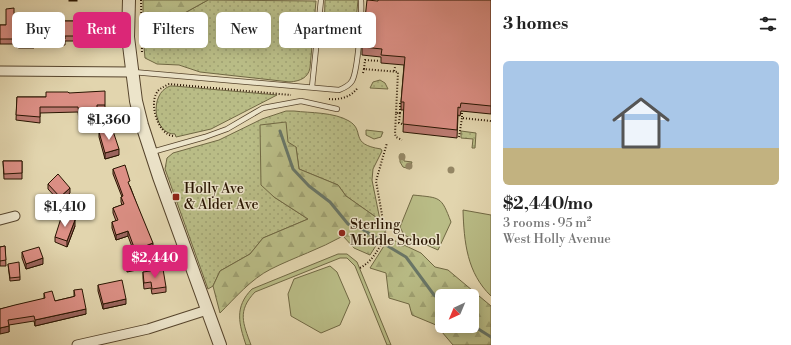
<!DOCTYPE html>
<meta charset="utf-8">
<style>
body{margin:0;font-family:"Libre Bodoni",serif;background:#f2f2f2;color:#222;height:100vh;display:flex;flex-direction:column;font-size:15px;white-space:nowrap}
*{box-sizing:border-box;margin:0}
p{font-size:13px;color:#767676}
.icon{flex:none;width:22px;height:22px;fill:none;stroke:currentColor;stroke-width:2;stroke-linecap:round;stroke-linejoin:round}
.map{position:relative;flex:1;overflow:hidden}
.details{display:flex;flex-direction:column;background:#fff;width:300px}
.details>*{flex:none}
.top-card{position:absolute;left:12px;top:12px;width:380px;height:36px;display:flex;gap:8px}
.needle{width:26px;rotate:224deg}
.controls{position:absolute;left:435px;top:289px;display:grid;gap:8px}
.controls a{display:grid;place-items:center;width:44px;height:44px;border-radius:6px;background:#fff;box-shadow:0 2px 10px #0003;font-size:20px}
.price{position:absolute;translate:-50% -34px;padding:0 9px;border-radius:4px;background:#fff;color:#222;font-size:13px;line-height:26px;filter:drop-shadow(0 1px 2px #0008)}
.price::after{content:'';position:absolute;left:50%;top:24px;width:12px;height:9px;margin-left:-6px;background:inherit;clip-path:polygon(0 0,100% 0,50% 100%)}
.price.selected{background:#db2777;color:#fff}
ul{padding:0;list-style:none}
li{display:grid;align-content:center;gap:8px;height:212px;padding:0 12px}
li span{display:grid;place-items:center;height:124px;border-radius:6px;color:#555}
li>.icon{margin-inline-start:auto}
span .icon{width:72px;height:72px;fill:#fffc;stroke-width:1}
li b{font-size:17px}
h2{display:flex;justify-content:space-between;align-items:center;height:48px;padding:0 12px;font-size:17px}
.tag{padding:0 14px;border-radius:6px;background:#fff;box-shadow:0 2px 10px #0003;font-size:14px;line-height:36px}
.tag.selected{background:#db2777;color:#fff}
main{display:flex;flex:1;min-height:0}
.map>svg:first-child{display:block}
.grass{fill:url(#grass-dots);stroke:#706843}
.forest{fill:url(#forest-firs);stroke:#706843;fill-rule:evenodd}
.park{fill:#b9bc86;stroke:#706843}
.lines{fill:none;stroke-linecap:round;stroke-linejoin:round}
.stream{stroke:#697667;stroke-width:3}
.service-casing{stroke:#56442c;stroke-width:6}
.minor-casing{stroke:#56442c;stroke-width:11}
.tertiary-casing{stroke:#56442c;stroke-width:14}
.path{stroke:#281400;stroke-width:2;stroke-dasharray:1 2;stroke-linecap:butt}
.service{stroke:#ece4ca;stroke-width:4.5}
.minor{stroke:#ece4ca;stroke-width:9}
.tertiary{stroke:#ece4ca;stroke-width:12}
.tree{fill:#948664}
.wall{fill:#bd7b72;stroke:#281400}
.shaded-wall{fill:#9a645d;stroke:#281400}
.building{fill:#dc8f85;stroke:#281400}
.poi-dot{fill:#8f2418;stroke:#ece4ca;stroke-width:1.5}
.labels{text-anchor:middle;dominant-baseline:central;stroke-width:3;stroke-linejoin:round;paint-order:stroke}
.poi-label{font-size:14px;fill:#281400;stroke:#ece4ca;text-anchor:start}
</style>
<main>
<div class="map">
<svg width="491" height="345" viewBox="0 0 491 345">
<defs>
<pattern id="grass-dots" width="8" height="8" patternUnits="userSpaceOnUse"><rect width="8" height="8" fill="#b9bc86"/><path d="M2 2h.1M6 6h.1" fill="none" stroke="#9fa172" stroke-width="1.8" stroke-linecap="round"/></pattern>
<pattern id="forest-firs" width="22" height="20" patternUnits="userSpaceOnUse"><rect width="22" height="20" fill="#b9bc86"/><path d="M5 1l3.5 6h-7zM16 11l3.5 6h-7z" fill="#9fa172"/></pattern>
</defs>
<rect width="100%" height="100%" fill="#e2d5ae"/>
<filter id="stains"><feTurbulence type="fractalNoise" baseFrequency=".005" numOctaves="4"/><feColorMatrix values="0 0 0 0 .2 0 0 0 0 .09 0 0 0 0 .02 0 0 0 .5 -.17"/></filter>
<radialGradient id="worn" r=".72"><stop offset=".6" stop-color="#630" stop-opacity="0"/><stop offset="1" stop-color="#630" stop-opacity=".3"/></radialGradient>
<g class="grass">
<path d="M208 0 316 1 310 68C308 78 300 81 290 82L200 72 179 65 157 64 145 58 143 36Z"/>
<path d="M325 0H358L355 32 348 42C336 45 331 44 324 34Z"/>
<path d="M380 80 385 83 388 89 370 88 373 82Z"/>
<path d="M170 86H174L277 95 211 129 176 137 175 134C154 135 148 94 170 86Z"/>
<path d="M286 111H294C310 113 334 112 349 121 366 131 348 144 381 149L382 151 373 169 372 180 380 220 346 196 338 185 299 169 296 147 274 197 308 219 263 238 250 254 220 271 213 286 208 289 165 169 167 158 173 153 219 140 262 119Z"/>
<path d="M366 130 383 132 381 137 374 139 366 135Z"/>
<path d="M461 131 476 133 475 148H472L473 139 461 138Z"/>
<path d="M400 154H404V161L412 162 410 169 403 167 400 162Z"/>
</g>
<g class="forest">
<path d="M143 0H208L143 36Z"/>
<path d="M286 122 288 142 296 147 299 169 338 185 346 196 380 220 386 230 370 255 354 248 343 236C320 249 295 257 271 269 251 279 235 298 220 313L213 286 220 271 250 254 263 238 308 219 274 197 261 185 260 125Z"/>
<path d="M389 238 421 253 435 267 448 270 491 306V345H453L436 325 412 315 409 304 389 298 386 273 370 268ZM442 296H472V326H442Z"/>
</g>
<g class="park">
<path d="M413 195C441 198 441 196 451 222L438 250 404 235 400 227Z"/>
<path d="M463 210 491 215V296C467 273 464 242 463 210Z"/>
<path d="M338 254H347L357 262 391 345H387L355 266 347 258H340L255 292C237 311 243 323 251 345H246C239 324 234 307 252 289Z"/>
<path d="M330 266 337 272 350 302 340 325 321 333 291 316 288 294 294 279Z"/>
</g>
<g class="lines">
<g class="stream">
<path d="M280 131 293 169 309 186 330 202 348 224 362 229 378 239"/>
<path d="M386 245 406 257 434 295 442 301"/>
<path d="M472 325 491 337"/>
</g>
<defs>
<g id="service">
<path d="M133 72 339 90C344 88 349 86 352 81 358 71 362 13 361 0"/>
<path d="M312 87 321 0"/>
<path d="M152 152 205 137 227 129 263 108 301 101 337 109"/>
</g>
<g id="minor">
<path d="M0 71 131 72"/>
<path d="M0 220 15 216"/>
<path d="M77 345 148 329 207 310"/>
</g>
<path id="tertiary" d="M129 0 128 37 136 101 142 125 159 177 220 345"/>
</defs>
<use href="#service" class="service-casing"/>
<use href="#minor" class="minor-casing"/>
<use href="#tertiary" class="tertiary-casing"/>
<g class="path">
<path d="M141 0 142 53"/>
<path d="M364 69 365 60 380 61"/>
<path d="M394 71 395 67"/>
<path d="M363 73 364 69 398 72 396 113"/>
<path d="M329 99C340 100 352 97 358 87"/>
<path d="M400 113V103"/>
<path d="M462 113V118L491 121"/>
<path d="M402 124 399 123 400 113H396L395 134 396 137 402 140"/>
<path d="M173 136C158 134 150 106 156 94 159 88 164 87 169 84L291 95"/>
<path d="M459 137 462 118"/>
<path d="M360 268C373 261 378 249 386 237L376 181 387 143"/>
</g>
<use href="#service" class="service"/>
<use href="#minor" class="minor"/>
<use href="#tertiary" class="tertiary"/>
</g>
<g class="tree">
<circle cx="340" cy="17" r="3.5"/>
<circle cx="345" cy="35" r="3.5"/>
<circle cx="402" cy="157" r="3.5"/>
<circle cx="409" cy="166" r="3.5"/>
<circle cx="451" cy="170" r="3.5"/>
</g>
<g class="wall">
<rect x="69" y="0" width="8" height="1"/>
<path d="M491 0V114L461 111 460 116 458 115 457 138 403 132 404 110H401V102L404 65 381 63V57L362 55V47L378 1Z"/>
<path d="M49 14 63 21H90L100 16 101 41H65V45H50Z"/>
<path d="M14 18H33L34 48H19L16 47V44H0V25H6Z"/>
<path d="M69 93 105 105V110L97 111V119L79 120 78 112 40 113V123L16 120 17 97H46Z"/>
<path d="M99 132 119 155 105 159 99 137Z"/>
<path d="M3 161H22V179H4Z"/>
<path d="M113 169 130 186 153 248 135 255 128 236 116 240 112 228V222L116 221 113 213V208L122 205 121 202V197H122L113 174Z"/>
<path d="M48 184 70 193 60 202 48 189Z"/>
<path d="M75 226 67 247 55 242V237Z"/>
<path d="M5 246 6 266H0V247Z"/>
<path d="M22 252 43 264 26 269 22 258Z"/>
<path d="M126 261 137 267V270L127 272Z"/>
<path d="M8 264 20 277V280L10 281Z"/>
<path d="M143 272 166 287V292L152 294 151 288 144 289 143 278Z"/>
<path d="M98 285 126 304 103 309 98 291Z"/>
<path d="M74 290 86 314 35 326 34 321 9 325V332L0 309 44 299V293L55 301 72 297H74Z"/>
</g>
<g class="shaded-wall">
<path d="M119 149V155L105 159V153Z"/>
<path d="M70 188V193L60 202V197Z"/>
<path d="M75 220V226L67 247V241Z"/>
<path d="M128 231V236L116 240V235Z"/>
<path d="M153 243V248L135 255V250Z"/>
<path d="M43 258V264L26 269V264Z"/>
<path d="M126 299V304L103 309V304Z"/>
<path d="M86 309V314L35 326V320Z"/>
<path d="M9 326V332L0 334V328Z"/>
</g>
<g class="building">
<path d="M367 0 378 1V0H491V106L461 103 460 108 458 107 457 130 403 124 404 102H401L405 57 381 55 382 49 362 47Z"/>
<path d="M14 8V18H33L34 43H19L16 42V39H0V25H6V9Z"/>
<path d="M49 14H63V21H90V16H100L101 36H65V39L50 40Z"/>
<path d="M105 91V105H97V113L79 115 78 107H40V117L16 115 17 97H46V92H68L69 93Z"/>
<path d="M112 128 119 149 105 153 99 132Z"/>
<path d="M3 161H22V173L4 174Z"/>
<path d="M125 165 130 181 128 182 153 243 135 250 128 231 116 235 112 222 118 220 113 208 124 204 121 197 123 196 113 169Z"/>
<path d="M58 174 70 188 60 197 48 184Z"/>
<path d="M62 215 75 220 67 241 55 237Z"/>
<path d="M5 246 6 260 0 261V247Z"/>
<path d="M39 247 43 258 26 264 22 252Z"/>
<path d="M136 259 137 267 127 269 126 261Z"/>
<path d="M19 262 20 277 10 278 8 264Z"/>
<path d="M163 269 166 287 152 289 151 282 144 283 143 272Z"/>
<path d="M122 280 126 299 103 304 98 285Z"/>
<path d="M82 289 86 309 35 320 34 316 8 320 9 326 0 328V309L15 305 45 298 44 293 52 291 55 301 72 297 75 296 74 290Z"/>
</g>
<g class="poi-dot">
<rect x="172" y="193" width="8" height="8" rx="2"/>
<circle cx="342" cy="233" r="4"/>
</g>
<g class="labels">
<g class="poi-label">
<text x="184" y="189">Holly Ave<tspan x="184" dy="16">&amp; Alder Ave</tspan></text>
<text x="350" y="225">Sterling<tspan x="350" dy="16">Middle School</tspan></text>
</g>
</g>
<rect width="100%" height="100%" filter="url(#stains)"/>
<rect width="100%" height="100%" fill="url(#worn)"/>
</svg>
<div class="controls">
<a><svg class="needle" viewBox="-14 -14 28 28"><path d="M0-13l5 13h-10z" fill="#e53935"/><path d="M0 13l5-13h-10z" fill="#767676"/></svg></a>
</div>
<b class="price" style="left:109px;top:141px">$1,360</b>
<b class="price" style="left:65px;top:228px">$1,410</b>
<b class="price selected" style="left:155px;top:279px">$2,440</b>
<div class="top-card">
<a class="tag">Buy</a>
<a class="tag selected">Rent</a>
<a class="tag">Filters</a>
<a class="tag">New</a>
<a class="tag">Apartment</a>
</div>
</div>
<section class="details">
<h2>3 homes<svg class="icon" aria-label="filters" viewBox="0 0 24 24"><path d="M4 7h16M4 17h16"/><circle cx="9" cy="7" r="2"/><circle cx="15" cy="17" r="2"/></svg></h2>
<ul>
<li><span style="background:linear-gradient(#a9c7e8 70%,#c2b280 0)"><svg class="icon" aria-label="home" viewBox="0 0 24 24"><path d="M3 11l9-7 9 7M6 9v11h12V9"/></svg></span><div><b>$2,440/mo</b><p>3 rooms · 95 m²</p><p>West Holly Avenue</p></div></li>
</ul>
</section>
</main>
